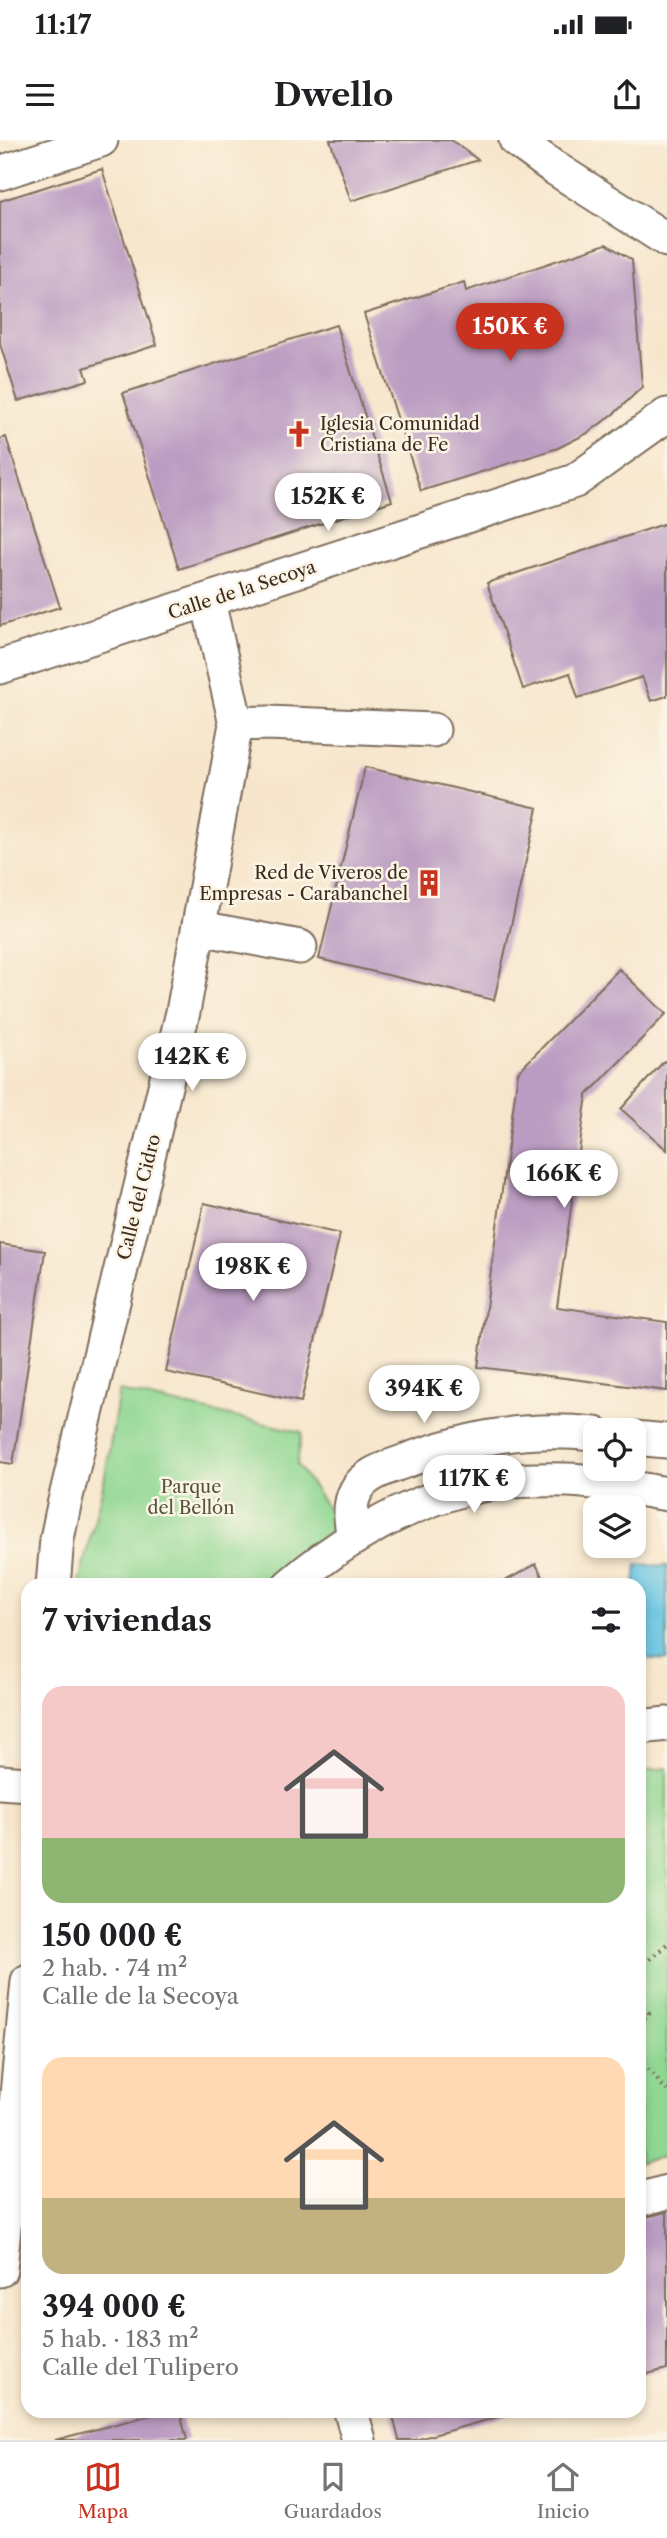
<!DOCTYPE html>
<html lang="es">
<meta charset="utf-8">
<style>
body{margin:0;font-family:"Libre Caslon Text",serif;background:#f6f6f6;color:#202124;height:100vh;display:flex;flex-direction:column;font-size:26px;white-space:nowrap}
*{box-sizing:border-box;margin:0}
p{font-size:23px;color:#757577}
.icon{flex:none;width:38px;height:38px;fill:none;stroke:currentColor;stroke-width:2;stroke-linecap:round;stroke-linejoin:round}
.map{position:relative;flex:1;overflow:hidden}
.drawer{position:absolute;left:21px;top:1438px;width:625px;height:840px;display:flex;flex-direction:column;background:#fff;border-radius:21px;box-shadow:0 4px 10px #0003}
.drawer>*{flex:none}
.controls{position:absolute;left:583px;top:1278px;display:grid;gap:14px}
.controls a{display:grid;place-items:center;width:63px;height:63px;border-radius:14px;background:#fff;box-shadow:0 4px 10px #0003;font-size:35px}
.price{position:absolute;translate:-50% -60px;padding:0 16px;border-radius:24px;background:#fff;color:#222;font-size:23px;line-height:46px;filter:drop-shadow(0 2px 4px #0008)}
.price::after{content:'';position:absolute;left:50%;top:42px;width:21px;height:16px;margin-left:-10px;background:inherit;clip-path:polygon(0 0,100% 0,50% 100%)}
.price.active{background:#c8321e;color:#fff}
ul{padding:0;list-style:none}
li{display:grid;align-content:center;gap:14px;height:371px;padding:0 21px}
li span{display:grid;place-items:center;height:217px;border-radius:21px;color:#555}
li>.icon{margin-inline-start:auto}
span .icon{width:126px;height:126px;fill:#fffc;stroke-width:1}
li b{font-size:30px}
h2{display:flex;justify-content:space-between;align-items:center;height:84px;padding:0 21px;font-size:30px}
.status{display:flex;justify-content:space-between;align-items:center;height:49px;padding:0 35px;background:#fff;direction:ltr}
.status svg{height:19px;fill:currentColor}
header{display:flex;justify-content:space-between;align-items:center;height:91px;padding:0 21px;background:#fff;font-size:32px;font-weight:700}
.menu{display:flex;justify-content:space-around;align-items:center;height:98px;border-top:2px solid #e0e0e0;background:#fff;font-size:19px;color:#757577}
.menu a{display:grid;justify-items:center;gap:4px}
.menu .active{color:#c8321e}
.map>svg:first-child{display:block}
.green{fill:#8fd792;stroke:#658058;stroke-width:2}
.water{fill:#64c2e2;stroke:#507680;stroke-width:2}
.building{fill:#bb9cc2}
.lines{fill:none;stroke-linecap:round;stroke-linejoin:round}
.minor-casing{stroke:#7d6c5b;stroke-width:37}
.path{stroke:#7d6c5b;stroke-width:4.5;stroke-dasharray:2 5;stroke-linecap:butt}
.minor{stroke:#fff;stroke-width:33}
.labels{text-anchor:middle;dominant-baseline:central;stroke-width:5;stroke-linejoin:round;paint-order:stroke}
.poi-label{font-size:18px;fill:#3b2a1e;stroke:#fcf5e5;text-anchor:start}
.street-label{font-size:18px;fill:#3b2a1e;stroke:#fcf5e5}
.park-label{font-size:18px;fill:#50553b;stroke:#fcf5e5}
</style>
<div class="status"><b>11:17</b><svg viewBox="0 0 49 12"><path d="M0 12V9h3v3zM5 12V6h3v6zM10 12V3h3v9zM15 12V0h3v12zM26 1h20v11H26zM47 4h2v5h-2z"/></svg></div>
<header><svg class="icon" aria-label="menu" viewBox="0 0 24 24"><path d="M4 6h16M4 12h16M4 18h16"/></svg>Dwello<svg class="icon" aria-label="share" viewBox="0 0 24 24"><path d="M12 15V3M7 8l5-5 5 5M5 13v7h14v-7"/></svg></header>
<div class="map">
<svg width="667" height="2300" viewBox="0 0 667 2300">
<rect width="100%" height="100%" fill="#fcf5e5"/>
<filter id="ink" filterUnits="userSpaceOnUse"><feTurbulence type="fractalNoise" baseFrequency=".0143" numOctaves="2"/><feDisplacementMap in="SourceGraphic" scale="14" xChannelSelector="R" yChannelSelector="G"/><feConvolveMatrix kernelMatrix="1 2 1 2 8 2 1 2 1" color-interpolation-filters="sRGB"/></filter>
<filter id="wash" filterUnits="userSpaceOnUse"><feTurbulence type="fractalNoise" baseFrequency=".00686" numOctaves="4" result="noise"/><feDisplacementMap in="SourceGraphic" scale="28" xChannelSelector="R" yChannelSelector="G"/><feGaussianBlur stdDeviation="1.57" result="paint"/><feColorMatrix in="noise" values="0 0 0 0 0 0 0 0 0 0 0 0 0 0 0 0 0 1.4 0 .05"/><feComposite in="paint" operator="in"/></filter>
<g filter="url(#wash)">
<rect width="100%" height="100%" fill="#f7e6cc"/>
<g class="green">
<path d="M119 1251 302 1292 297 1324 339 1385 280 1431 265 1445 78 1446 104 1342Z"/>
<path d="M667 1628V2015L639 2023V1631Z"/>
</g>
<path class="water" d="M637 1424 667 1426V1520L639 1518V1446L635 1445Z"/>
<g id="blocks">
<g class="building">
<path d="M330 0H451L478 20 351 61Z"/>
<path d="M102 29 157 205 84 228 88 240 18 261 0 204V61Z"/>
<path d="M606 104 632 120 642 247 616 272 588 293 558 308 421 351 364 174 464 142 466 151Z"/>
<path d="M336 185 392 361 179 429 123 253Z"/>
<path d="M6 297 60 467 0 486V299Z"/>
<path d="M667 383V556L651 561 642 537 578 558 570 533 523 549 487 443Z"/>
<path d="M365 627 538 668 494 860 319 819Z"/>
<path d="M619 829 666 874 587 955 557 1167 667 1182V1251L478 1227 518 932Z"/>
<path d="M664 921 667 923V1010L621 969Z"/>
<path d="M204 1063 340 1094 301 1262 166 1232Z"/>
<path d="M0 1104 45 1111 13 1324 0 1322Z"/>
<path d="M536 1424 547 1446H496Z"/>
<path d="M667 2072V2229L639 2236V2079Z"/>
<path d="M162 2272H180L187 2300H55Z"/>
<path d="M392 2272H516L415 2300H399Z"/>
</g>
</g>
</g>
<g filter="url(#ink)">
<use href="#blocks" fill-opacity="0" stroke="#7d6c5b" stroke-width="2"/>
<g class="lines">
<defs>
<g id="minor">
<path d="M516 0 553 27 667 100"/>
<path d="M0 33 101 0"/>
<path d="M0 527 575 341 667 275"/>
<path d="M236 584 268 583 433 590"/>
<path d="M200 788 300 807"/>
<path d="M634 1298 667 1301"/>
<path d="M354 1398C351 1382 348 1366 356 1351 365 1333 388 1328 405 1321 471 1297 525 1287 595 1294"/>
<path d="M53 1446 57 1399 64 1365 183 872 236 584 208 461"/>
<path d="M289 1446C343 1399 411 1360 481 1345 509 1340 539 1339 567 1340 600 1341 634 1349 667 1354"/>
<path d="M639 1587 667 1584"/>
<path d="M0 1642 28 1644"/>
<path d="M639 2060 667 2052"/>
<path d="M0 2130 28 1841"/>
<path d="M351 2272 359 2300"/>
</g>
</defs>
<use href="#minor" class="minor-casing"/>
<g class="path">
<path d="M639 1829 667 1804"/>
<path d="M639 1861 649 1873 639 1882"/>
<path d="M639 1918 667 1951"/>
</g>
<use href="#minor" class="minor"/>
</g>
</g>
<defs>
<symbol id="church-bare" viewBox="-9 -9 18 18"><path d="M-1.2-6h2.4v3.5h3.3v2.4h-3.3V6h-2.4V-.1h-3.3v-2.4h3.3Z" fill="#c8321e" stroke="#fcf5e5" stroke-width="2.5" paint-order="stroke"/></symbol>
<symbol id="building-bare" viewBox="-9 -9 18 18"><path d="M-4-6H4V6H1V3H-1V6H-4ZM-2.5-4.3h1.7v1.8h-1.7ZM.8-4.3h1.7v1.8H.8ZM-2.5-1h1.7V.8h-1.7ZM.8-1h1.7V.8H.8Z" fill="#c8321e" stroke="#fcf5e5" stroke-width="2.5" paint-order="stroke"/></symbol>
</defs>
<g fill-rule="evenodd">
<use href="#church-bare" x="280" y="275" width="38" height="38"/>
<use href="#building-bare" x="410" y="724" width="38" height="38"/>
</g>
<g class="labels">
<g class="poi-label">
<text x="320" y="284">Iglesia Comunidad<tspan x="320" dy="21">Cristiana de Fe</tspan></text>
<text x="408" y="733" text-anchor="end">Red de Viveros de<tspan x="408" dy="21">Empresas - Carabanchel</tspan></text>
</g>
<g class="street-label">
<text transform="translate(242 450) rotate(-18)">Calle de la Secoya</text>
<text transform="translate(139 1057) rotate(-76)">Calle del Cidro</text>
</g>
<g class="park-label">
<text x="191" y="1347">Parque<tspan x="191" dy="21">del Bellón</tspan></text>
</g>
</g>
</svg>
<div class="controls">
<a><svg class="icon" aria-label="locate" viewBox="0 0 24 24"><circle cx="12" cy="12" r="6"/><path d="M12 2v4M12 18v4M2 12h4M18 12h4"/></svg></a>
<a><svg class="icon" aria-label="layers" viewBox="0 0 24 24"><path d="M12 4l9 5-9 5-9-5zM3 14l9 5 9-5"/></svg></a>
</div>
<b class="price active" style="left:510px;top:223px">150K €</b>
<b class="price" style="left:328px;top:393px">152K €</b>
<b class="price" style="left:192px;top:953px">142K €</b>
<b class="price" style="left:564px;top:1070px">166K €</b>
<b class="price" style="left:253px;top:1163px">198K €</b>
<b class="price" style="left:424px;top:1285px">394K €</b>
<b class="price" style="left:474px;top:1375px">117K €</b>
<section class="drawer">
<h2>7 viviendas<svg class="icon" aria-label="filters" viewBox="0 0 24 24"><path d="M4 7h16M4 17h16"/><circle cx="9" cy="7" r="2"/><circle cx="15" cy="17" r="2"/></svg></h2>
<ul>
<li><span style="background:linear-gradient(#f6c9c9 70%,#8fb573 0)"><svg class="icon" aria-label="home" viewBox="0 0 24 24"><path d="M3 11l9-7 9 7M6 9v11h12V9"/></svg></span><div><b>150 000 €</b><p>2 hab. · 74 m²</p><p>Calle de la Secoya</p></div></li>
<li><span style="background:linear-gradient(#ffd9b3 65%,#c2b280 0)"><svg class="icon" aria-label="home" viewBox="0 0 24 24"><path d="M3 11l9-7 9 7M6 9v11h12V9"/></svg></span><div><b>394 000 €</b><p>5 hab. · 183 m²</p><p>Calle del Tulipero</p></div></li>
</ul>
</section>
</div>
<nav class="menu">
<a class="active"><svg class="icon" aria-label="map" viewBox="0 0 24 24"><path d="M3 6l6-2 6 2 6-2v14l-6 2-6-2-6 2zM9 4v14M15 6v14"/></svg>Mapa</a>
<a><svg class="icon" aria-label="saved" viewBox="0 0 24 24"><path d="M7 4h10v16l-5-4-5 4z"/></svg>Guardados</a>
<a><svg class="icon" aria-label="home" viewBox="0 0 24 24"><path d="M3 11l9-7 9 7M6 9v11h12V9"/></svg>Inicio</a>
</nav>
